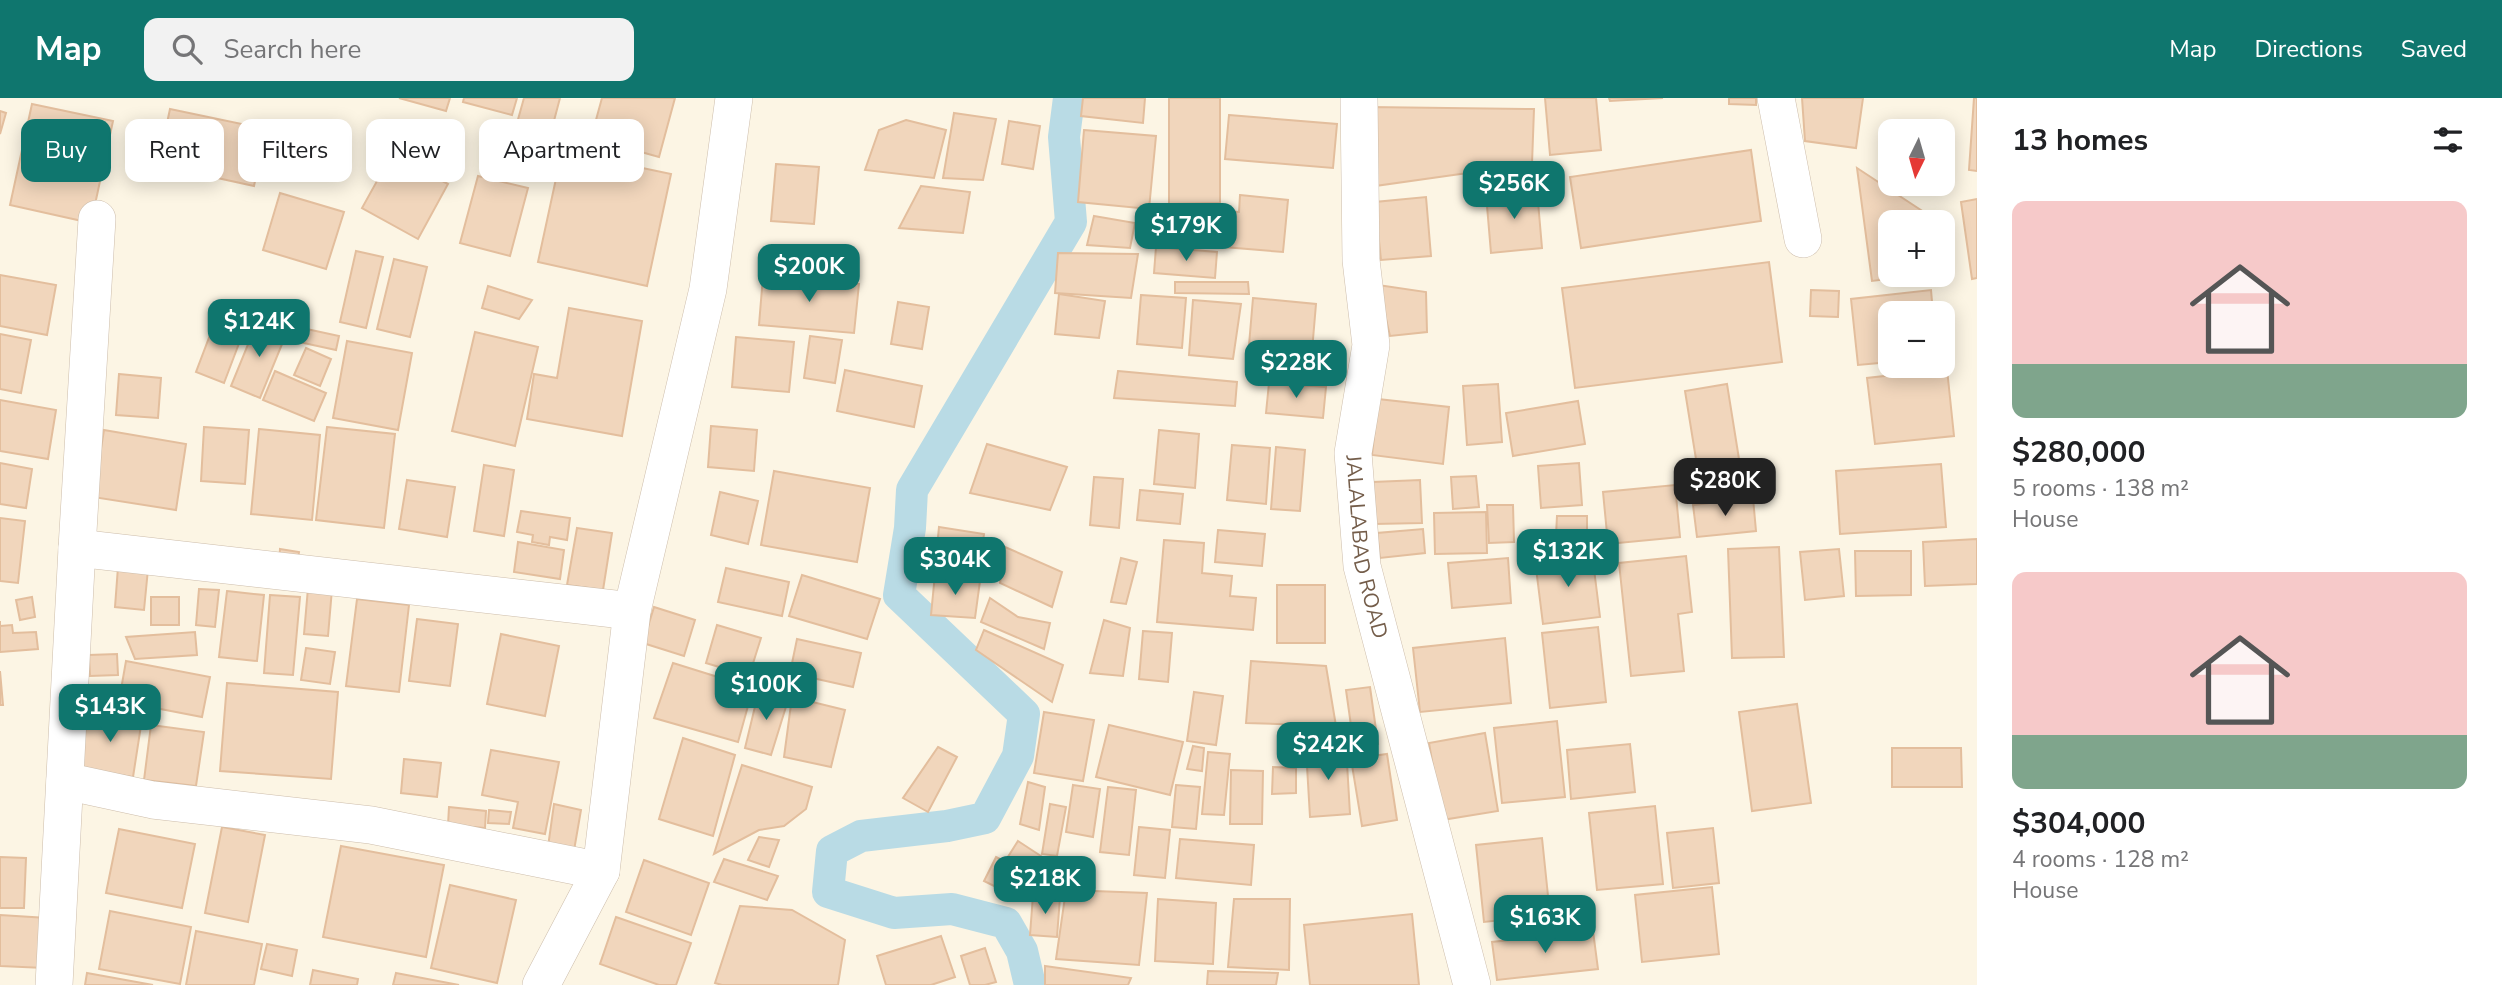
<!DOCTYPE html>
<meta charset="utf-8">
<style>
body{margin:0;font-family:"Nunito Sans",sans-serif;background:#f2f2f2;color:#202124;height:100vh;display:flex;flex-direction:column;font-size:26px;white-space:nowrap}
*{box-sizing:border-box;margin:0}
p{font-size:23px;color:#757577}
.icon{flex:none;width:38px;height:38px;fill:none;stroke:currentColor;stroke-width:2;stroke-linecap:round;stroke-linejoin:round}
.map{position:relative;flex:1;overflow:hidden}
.panel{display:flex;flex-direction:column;background:#fff;width:525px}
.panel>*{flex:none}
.banner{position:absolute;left:21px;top:21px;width:665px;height:63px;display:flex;gap:14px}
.needle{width:46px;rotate:185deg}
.fabs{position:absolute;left:1878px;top:21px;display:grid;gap:14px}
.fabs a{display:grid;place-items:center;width:77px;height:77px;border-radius:14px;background:#fff;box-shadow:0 4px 18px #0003;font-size:35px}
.price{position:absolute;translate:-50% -60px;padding:0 16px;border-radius:14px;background:#0f766e;color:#fff;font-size:23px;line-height:46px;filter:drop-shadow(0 2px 4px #0008)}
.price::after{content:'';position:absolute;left:50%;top:42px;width:21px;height:16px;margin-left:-10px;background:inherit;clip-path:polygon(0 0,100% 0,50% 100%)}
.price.selected{background:#222;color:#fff}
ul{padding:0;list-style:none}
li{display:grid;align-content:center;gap:14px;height:371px;padding:0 35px}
li span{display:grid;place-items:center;height:217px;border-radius:14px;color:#555}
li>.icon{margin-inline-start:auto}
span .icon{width:126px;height:126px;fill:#fffc;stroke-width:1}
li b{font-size:30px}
h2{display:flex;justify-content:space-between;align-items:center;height:84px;padding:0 35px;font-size:30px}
.pill{padding:0 24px;border-radius:14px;background:#fff;box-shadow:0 4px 18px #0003;font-size:24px;line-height:63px}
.pill.selected{background:#0f766e;color:#fff}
header{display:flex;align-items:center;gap:42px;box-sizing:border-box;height:98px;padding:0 35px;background:#0f766e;color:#fff}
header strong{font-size:33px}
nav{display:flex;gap:38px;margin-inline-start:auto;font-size:24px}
.search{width:490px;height:63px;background:#f2f2f2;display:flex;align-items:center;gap:18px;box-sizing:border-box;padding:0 24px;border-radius:14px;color:#757577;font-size:26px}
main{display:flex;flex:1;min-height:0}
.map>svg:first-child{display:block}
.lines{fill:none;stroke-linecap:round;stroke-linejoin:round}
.canal{stroke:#b9dbe5;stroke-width:32}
.building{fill:#f1d6bc;stroke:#e3be9d;stroke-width:2}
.street-casing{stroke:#cdbdab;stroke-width:38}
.street{stroke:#fff;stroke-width:37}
.labels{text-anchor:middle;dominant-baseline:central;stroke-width:7;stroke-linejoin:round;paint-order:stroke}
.street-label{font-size:21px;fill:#745d4a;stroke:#fff9ea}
</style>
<header>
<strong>Map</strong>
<div class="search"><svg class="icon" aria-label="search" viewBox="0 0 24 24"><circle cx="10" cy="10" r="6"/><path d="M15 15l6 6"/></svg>Search here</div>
<nav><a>Map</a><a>Directions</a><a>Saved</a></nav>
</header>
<main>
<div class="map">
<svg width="1977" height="887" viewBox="0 0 1977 887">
<rect width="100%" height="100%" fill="#fcf5e4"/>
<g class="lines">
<path class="canal" d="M1030 887 1022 853 1006 825 952 811 894 815 828 794 832 753 861 738 947 728 985 720 1018 658 1024 616 899 497 910 430 912 392 1071 124 1064 39 1069 0"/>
</g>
<g class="building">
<path d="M399 0H450L446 13Z"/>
<path d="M464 0H517L512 17 463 4Z"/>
<path d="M524 0H560L551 34 517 25Z"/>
<path d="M602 0H675L659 59 591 40Z"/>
<path d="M1083 0H1145L1143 25 1081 18Z"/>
<path d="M1169 0H1220V105L1169 106Z"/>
<path d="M1545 0H1596L1601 52 1550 57Z"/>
<path d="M1609 0H1663L1610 3Z"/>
<path d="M1729 0H1756V7L1729 6Z"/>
<path d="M1802 0H1863L1856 50 1805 43Z"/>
<path d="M1974 0H1977V73L1969 72Z"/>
<path d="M32 6 113 23 91 125 10 107Z"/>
<path d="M1369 9 1534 11 1532 66 1368 89Z"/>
<path d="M170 11 266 31 254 88 158 67Z"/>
<path d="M0 13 6 15 0 36Z"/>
<path d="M954 15 996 21 983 82 943 80Z"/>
<path d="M1229 17 1337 26 1333 70 1225 61Z"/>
<path d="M906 22 946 32 934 80 865 72 879 32Z"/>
<path d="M1009 23 1040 28 1033 71 1002 66Z"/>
<path d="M1084 32 1156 38 1149 111 1078 104Z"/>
<path d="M1751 52 1761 123 1581 150 1570 79Z"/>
<path d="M562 53 671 76 647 188 538 164Z"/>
<path d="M392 56 448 86 418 141 362 110Z"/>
<path d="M776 66 819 69 814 126 771 123Z"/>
<path d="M1857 70 1939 124H1890V177H1920L1872 183Z"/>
<path d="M478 78 528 90 510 158 460 145Z"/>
<path d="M921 88 970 94 963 135 899 130Z"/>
<path d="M1537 92 1542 150 1491 155 1486 96Z"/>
<path d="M280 95 344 114 326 171 263 152Z"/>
<path d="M1240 97 1288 102 1283 154 1224 149 1227 113 1239 114Z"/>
<path d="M1426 99 1431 158 1381 162 1375 104Z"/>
<path d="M1977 101V180L1972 181 1961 104Z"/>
<path d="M1160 109 1221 114 1219 140 1158 135Z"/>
<path d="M1094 118 1135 125 1130 150 1087 147Z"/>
<path d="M1942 127 1946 129 1951 173 1942 174Z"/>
<path d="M1156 149 1217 154 1215 180 1154 175Z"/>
<path d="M356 153 383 159 366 230 340 224Z"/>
<path d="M1058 155 1138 156 1131 200 1055 195Z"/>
<path d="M394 161 427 169 410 239 377 231Z"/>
<path d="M1769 164 1782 264 1575 290 1562 190Z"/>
<path d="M0 177 56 187 47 237 0 228Z"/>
<path d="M763 178 859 186 854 235 759 227Z"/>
<path d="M1175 184H1248L1249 196 1175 195Z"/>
<path d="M1378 187 1426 194 1427 234 1390 238Z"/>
<path d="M488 188 532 202 519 221 482 210Z"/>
<path d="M1811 192 1839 193 1838 219 1810 218Z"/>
<path d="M1931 192 1933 215H1890V264L1858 267 1851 201Z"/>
<path d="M1059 196 1105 203 1099 240 1055 236Z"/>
<path d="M1141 197 1186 200 1182 250 1137 246Z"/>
<path d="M1253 200 1316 206 1312 253 1249 247Z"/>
<path d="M1193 202 1241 206 1233 261 1189 257Z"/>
<path d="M898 204 929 209 922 251 891 246Z"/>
<path d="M221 208 249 219 224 285 196 274Z"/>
<path d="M569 210 642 223 622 338 527 321 534 276 557 280Z"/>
<path d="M258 222 287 234 260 300 231 288Z"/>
<path d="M302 230 339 238 336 252 299 244Z"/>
<path d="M475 234 538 249 515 348 452 333Z"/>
<path d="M0 236 31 242 21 295 0 291Z"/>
<path d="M810 238 842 242 835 285 804 280Z"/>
<path d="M736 239 794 244 789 294 732 289Z"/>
<path d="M347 243 412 255 398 332 333 320Z"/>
<path d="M306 250 331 261 320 288 294 277Z"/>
<path d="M1947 271 1954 338 1875 346 1867 280Z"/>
<path d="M845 272 922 288 914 329 837 313Z"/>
<path d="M275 273 326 295 314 323 263 302Z"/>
<path d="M1118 273 1237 284 1235 308 1114 300Z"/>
<path d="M119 276 161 280 158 320 116 317Z"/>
<path d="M1269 285 1326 289 1323 320 1266 315Z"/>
<path d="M1498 286 1502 344 1467 347 1463 288Z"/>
<path d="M1727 286 1743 386 1701 392 1685 293Z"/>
<path d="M1378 301 1449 309 1443 366 1372 357Z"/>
<path d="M0 302 56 312 48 361 0 353Z"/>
<path d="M1578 303 1585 346 1513 358 1506 315Z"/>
<path d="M711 328 757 332 754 373 708 369Z"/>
<path d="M204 329 249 332 245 386 201 383Z"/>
<path d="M327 329 395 336 384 430 316 422Z"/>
<path d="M259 331 320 337 312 422 251 416Z"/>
<path d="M104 332 186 346 176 412 93 399Z"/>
<path d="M1159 332 1199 336 1195 390 1154 386Z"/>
<path d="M987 346 1067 369 1050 412 970 395Z"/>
<path d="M1232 347 1270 350 1266 406 1227 402Z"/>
<path d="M1276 349 1305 352 1300 413 1271 411Z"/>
<path d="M0 365 32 371 26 410 0 406Z"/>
<path d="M1579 365 1582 407 1541 410 1538 368Z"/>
<path d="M1941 366 1946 429 1840 436 1836 373Z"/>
<path d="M484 367 514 372 504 438 474 433Z"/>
<path d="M774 373 870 390 857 464 761 447Z"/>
<path d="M1476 378 1479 409 1453 411 1451 379Z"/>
<path d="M1094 379 1123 381 1119 430 1090 427Z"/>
<path d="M407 382 455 389 447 439 399 431Z"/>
<path d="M1420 382 1422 425 1374 426 1373 384Z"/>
<path d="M1675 387 1680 439 1608 446 1603 394Z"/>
<path d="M1140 392 1183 396 1180 426 1137 422Z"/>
<path d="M720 394 758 403 748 446 711 437Z"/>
<path d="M1753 400 1756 433 1697 439 1693 407Z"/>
<path d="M1487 407H1513L1514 444 1489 445Z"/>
<path d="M521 413 570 420 567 442 550 439 549 447 532 444 533 437 517 434Z"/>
<path d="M1486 414 1487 455 1435 456 1434 415Z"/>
<path d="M1557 418H1587V438L1556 437Z"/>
<path d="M0 420 25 423 18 485 0 483Z"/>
<path d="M939 429 984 436 979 474 935 470Z"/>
<path d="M577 430 612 435 603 492 567 487Z"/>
<path d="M1423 431 1425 455 1380 460 1377 435Z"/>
<path d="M1218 432 1265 436 1262 468 1215 464Z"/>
<path d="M1977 441V486L1925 488 1923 444Z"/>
<path d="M1164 442 1204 445 1202 475 1232 478 1230 498 1256 500 1253 532 1157 524Z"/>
<path d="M518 444 564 452 560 481 514 474Z"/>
<path d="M1005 449 1062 474 1052 509 1000 485Z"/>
<path d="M1779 449 1784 559 1732 560 1728 451Z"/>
<path d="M280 451 299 454 297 467 279 465Z"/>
<path d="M1839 451 1844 498 1805 502 1800 454Z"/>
<path d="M1855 453H1911V497L1856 498Z"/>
<path d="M1592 455 1600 519 1543 526 1535 462Z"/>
<path d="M1686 458 1692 514 1678 516 1684 573 1631 578 1619 465Z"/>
<path d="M1121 460 1137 464 1126 506 1111 504Z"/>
<path d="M1508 460 1511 505 1452 510 1448 465Z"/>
<path d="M118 469 148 471 144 512 115 509Z"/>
<path d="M726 470 789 484 782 518 718 504Z"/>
<path d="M935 476 980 483 975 520 931 517Z"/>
<path d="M802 477 880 501 867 541 789 518Z"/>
<rect x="1277" y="487" width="48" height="58"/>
<path d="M308 490 332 491 328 538 304 536Z"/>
<path d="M199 491 219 492 215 529 196 527Z"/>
<path d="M227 493 264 497 257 563 219 559Z"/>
<path d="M270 497 300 499 293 577 264 575Z"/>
<path d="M32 499 35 519 20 522 16 502Z"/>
<rect x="151" y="499" width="28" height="28"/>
<path d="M990 500 1018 519 1050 525 1044 551 981 524Z"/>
<path d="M357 501 409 507 399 594 346 588Z"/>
<path d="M654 509 695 522 684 558 643 545Z"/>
<path d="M417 521 458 526 450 588 409 583Z"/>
<path d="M1104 522 1130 530 1123 578 1090 575Z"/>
<path d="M0 523V528L12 527 13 535 36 534 38 551 0 554Z"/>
<path d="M717 527 761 540 749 578 706 565Z"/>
<path d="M1598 529 1606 604 1550 610 1542 535Z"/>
<path d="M984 532 1063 567 1052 604 976 552Z"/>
<path d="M1143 533 1172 535 1168 584 1139 581Z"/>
<path d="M195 534 197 557 135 561 126 539Z"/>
<path d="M501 536 559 548 545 618 487 606Z"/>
<path d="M1505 540 1511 605 1420 614 1413 550Z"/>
<path d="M797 541 861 555 853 589 790 575Z"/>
<path d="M306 550 335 554 330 586 301 582Z"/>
<path d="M117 556 118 577 90 578 89 557Z"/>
<path d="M126 563 210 579 202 619 119 603Z"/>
<path d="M1251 563 1326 568 1336 628 1246 625Z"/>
<path d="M673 565 753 590 738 644 654 620Z"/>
<path d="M0 573 3 607H0Z"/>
<path d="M227 585 338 594 331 681 220 673Z"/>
<path d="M1370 589 1378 646 1354 649 1346 592Z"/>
<path d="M759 592 789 599 771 657 745 650Z"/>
<path d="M1194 594 1223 598 1216 647 1187 643Z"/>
<path d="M792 599 845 612 831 669 784 659Z"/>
<path d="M1797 606 1811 705 1752 713 1739 614Z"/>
<path d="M87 612 142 621 133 679 78 671Z"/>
<path d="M1044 614 1094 622 1083 683 1034 675Z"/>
<path d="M1557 623 1565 699 1502 705 1494 630Z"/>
<path d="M151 627 204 634 196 688 144 682Z"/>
<path d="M1109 627 1183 644 1170 697 1096 679Z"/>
<path d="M1485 635 1498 713 1442 722 1429 645Z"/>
<path d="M683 640 735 657 713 738 659 721Z"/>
<path d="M1630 646 1635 694 1571 701 1567 652Z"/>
<path d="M1193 648 1204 650 1202 673 1187 671Z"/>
<path d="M1346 648 1350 716 1310 719 1306 651Z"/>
<path d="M938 649 957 659 928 714 903 700Z"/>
<path d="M1892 650H1961L1962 689H1892Z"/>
<path d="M491 652 559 664 545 736 513 730 518 704 482 697Z"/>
<path d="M1208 654 1230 656 1224 717 1202 716Z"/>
<path d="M1387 656 1397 722 1362 728 1351 661Z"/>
<path d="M404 661 441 665 437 699 401 695Z"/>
<path d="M742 667 812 689 806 711 784 728 759 732 714 756Z"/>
<path d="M1273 669 1296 670V695L1272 696Z"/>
<path d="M1231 672 1263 673 1262 726H1230Z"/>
<path d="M1028 684 1045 689 1039 732 1020 726Z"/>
<path d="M1073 687 1100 691 1093 739 1066 734Z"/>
<path d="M1176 687 1200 689 1196 731 1172 729Z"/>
<path d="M1108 689 1136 692 1129 757 1100 754Z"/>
<path d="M554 706 581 712 572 764 547 756Z"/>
<path d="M1050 706 1066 709 1057 758 1042 756Z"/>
<path d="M1655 708 1663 786 1597 792 1589 715Z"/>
<path d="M449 709 486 713 485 730 448 727Z"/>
<path d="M489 712 511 714 509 726 488 725Z"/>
<path d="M222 729 265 737 248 824 205 815Z"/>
<path d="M1139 729 1170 732 1165 780 1134 777Z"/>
<path d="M1713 730 1719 785 1673 790 1667 735Z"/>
<path d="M119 731 195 746 182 810 106 795Z"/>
<path d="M759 739 779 742 769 769 748 762Z"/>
<path d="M1542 740 1550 817 1484 824 1476 747Z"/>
<path d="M1180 741 1254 747 1251 787 1176 780Z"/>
<path d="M1018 743 1047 762 1036 780 1006 762Z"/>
<path d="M341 748 444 767 426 859 323 839Z"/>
<path d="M0 759 26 760 24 810H0Z"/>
<path d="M996 759 1014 768 1002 792 984 783Z"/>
<path d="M724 761 778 778 767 802 714 784Z"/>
<path d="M644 762 709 785 691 837 626 814Z"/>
<path d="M450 787 516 802 497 885 431 870Z"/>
<path d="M1712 789 1719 856 1642 864 1635 797Z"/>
<path d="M1066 792 1147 795 1139 867 1056 861Z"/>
<path d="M1033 797 1060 799 1057 839 1030 837Z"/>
<path d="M1158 801 1216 805 1213 866 1155 863Z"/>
<path d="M1234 801H1290L1289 872 1228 869Z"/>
<path d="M740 808 792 812 845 842 838 887H722L715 885Z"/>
<path d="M110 813 191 829 180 886 99 871Z"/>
<path d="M1412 816 1419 887H1310L1304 827Z"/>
<path d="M0 817 47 820 44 870 0 868Z"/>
<path d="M616 819 691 845 676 887H659L600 866Z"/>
<path d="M196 833 262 846 254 887H186Z"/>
<path d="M1593 833 1598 871 1497 882 1492 844Z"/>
<path d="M941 838 955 879 931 887H886L877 858Z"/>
<path d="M267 846 297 852 292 878 261 871Z"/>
<path d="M985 850 996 884 985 887H970L961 858Z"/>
<path d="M1045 868 1131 880 1128 887H1045Z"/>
<path d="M313 872 358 881 357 887H310Z"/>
<path d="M1208 873 1278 875 1276 887H1207Z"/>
<path d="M87 875 153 887H85Z"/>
<path d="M396 875 459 887H393Z"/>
</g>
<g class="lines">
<defs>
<g id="street">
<path id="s1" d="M1359 0 1361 162 1371 247 1353 355 1362 468 1472 887"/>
<path d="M1776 0 1803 141"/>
<path d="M77 450 632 513"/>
<path d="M65 683 153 702 371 727 601 773"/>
<path d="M54 887 77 450 97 121"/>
<path d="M541 887 601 773 632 513 708 191 734 0"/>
</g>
</defs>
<use href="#street" class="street-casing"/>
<use href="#street" class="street"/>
</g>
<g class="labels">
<g class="street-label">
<text stroke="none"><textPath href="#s1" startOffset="452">JALALABAD ROAD</textPath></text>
</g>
</g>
</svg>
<div class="fabs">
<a><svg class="needle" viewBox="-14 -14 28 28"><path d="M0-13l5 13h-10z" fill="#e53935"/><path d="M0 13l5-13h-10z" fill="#757577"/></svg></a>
<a>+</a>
<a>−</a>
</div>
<b class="price" style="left:1514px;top:123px">$256K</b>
<b class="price" style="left:1186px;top:165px">$179K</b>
<b class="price" style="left:809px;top:206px">$200K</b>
<b class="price" style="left:259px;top:261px">$124K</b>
<b class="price" style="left:1296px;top:302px">$228K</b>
<b class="price selected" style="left:1725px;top:420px">$280K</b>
<b class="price" style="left:1568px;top:491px">$132K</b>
<b class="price" style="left:955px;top:499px">$304K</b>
<b class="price" style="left:766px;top:624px">$100K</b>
<b class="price" style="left:110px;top:646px">$143K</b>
<b class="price" style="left:1328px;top:684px">$242K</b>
<b class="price" style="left:1045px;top:818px">$218K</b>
<b class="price" style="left:1545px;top:857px">$163K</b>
<div class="banner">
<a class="pill selected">Buy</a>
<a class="pill">Rent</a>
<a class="pill">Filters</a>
<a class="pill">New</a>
<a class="pill">Apartment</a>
</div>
</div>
<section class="panel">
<h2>13 homes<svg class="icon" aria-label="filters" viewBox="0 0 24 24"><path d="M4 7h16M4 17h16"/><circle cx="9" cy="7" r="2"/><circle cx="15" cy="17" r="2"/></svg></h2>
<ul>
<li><span style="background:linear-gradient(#f6c9c9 75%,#7fa58c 0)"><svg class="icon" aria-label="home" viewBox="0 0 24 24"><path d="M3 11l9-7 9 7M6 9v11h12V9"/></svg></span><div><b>$280,000</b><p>5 rooms · 138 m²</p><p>House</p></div></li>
<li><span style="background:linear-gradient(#f6c9c9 75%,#7fa58c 0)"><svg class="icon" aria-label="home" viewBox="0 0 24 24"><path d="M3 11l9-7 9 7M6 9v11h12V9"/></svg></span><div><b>$304,000</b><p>4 rooms · 128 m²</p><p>House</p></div></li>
</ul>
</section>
</main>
